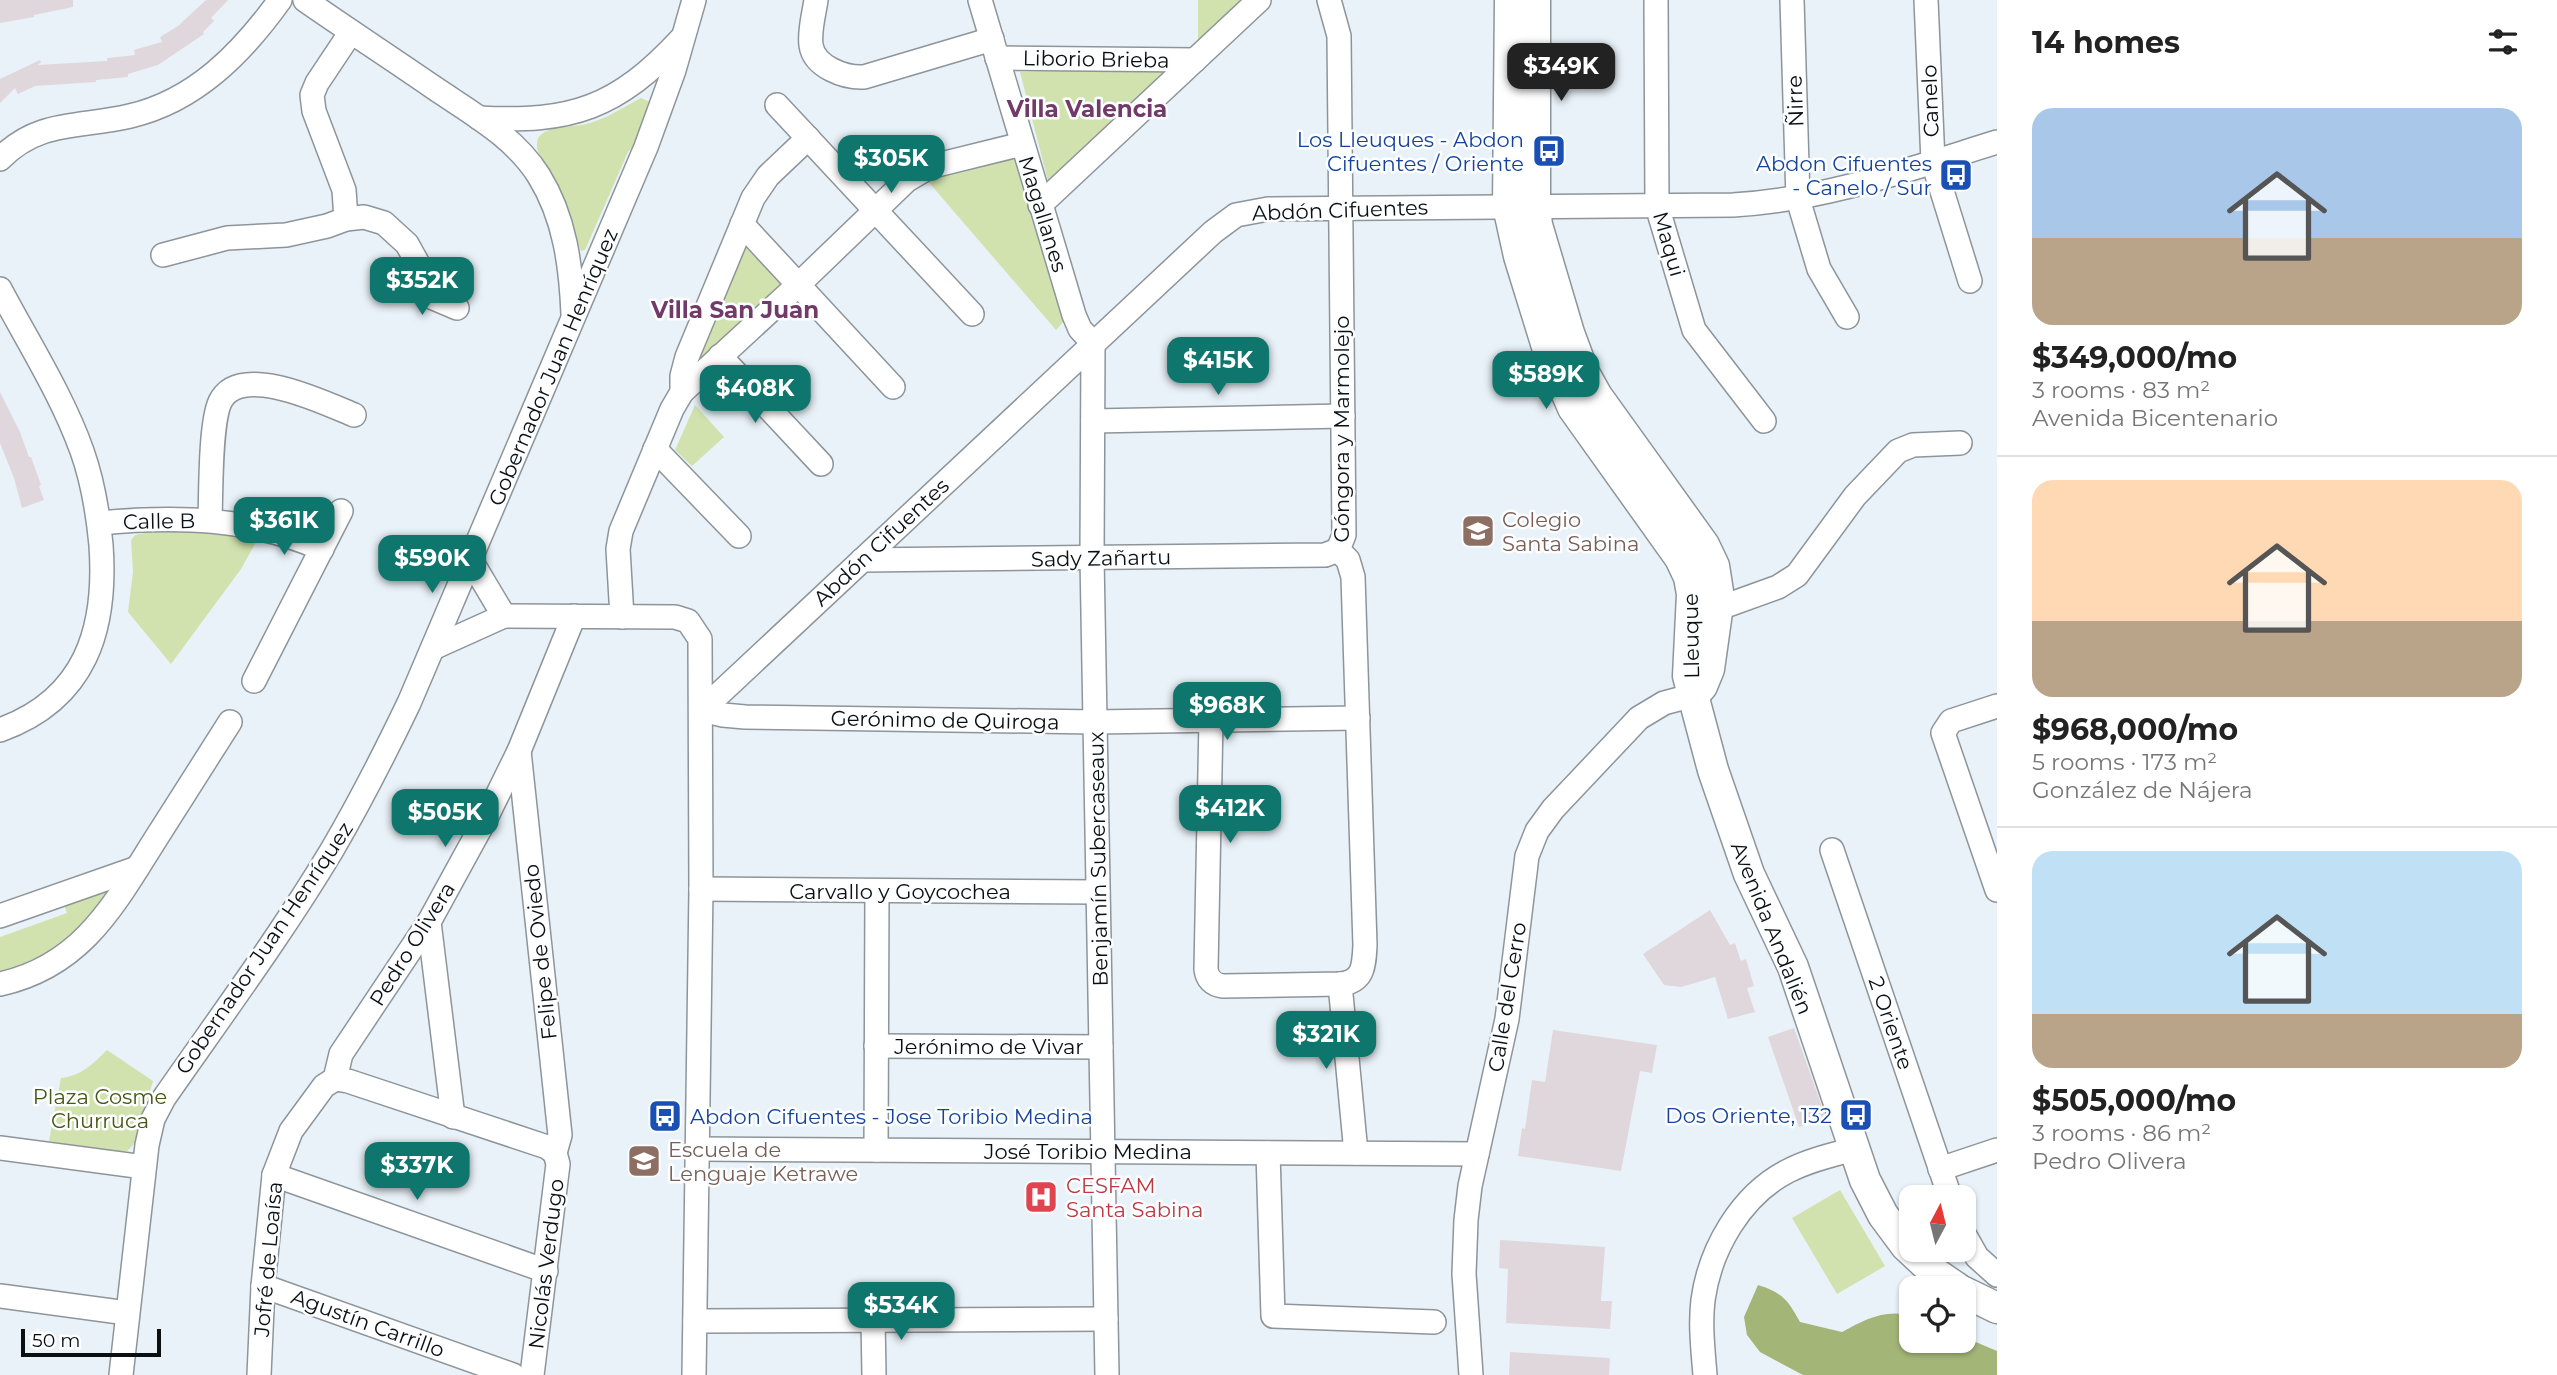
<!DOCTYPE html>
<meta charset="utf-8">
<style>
body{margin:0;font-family:Montserrat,sans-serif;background:#f6f6f6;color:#222;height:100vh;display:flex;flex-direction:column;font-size:26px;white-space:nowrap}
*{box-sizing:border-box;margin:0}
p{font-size:23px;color:#767676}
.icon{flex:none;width:38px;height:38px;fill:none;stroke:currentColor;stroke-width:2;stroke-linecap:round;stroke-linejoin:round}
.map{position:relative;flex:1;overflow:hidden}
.sheet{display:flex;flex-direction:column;background:#fff;width:560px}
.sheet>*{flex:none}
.needle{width:46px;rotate:7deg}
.buttons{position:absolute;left:1899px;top:1185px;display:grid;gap:14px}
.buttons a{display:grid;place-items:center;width:77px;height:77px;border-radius:14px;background:#fff;box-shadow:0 2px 5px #0004;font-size:35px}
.scale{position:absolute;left:21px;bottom:18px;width:140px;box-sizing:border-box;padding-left:7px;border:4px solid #0c0f11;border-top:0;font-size:19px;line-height:24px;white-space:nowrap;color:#0c0f11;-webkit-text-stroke:5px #fcfeff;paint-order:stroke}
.price{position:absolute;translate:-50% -60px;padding:0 16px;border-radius:14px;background:#0f766e;color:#fff;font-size:23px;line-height:46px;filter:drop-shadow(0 2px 4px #0008)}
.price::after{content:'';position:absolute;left:50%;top:42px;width:21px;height:16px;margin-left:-10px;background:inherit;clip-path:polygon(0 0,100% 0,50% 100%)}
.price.selected{background:#222;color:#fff}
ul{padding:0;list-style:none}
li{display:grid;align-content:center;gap:14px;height:371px;padding:0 35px}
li+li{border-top:2px solid #e0e0e0}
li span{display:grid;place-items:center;height:217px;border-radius:21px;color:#555}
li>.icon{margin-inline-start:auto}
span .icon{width:126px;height:126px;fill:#fffc;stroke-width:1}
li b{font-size:30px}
h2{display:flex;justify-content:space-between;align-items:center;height:84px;padding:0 35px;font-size:30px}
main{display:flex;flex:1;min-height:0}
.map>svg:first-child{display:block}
.green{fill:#d2e2ae}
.forest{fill:#a4b578}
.building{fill:#e0d7dd}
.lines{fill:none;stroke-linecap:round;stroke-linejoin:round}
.minor-casing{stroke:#8d959b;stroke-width:26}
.major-casing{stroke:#8d959b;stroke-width:33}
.minor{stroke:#fff;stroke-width:23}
.major{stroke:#fff;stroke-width:30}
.labels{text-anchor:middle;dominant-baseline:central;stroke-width:5;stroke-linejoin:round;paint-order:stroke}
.street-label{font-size:21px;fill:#0c0f11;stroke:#fcfeff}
.transit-label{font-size:21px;fill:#164399;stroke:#fcfeff;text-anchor:end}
.education-label{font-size:21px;fill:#785e54;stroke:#fcfeff;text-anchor:start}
.park-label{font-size:21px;fill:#485713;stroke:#fcfeff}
.health-label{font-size:21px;fill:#be3a42;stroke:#fcfeff;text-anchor:start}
.neighbourhood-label{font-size:23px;font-weight:bold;fill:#713a69;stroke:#fcfeff}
</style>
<main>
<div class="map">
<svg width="1997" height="1375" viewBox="0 0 1997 1375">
<rect width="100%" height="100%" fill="#e9f2f8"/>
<g class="green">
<path d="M1198 0H1250L1198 51Z"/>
<path d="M1180 68 1048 181 1020 72Z"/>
<path d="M641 98 650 102 641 138 628 152 585 250 581 251C570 227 568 200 554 177 547 164 533 154 538 138 549 124 570 128 586 124 607 119 623 107 641 98Z"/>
<path d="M1006 156 1020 163 1066 319 1056 330 925 178Z"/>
<path d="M743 240 785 282 700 361 697 357Z"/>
<path d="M695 405 724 437 692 466 675 450Z"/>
<path d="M231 529 256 542 241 569 171 664 128 612 133 572 131 540 135 535 145 533Z"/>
<path d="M111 888C81 933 53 959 0 972V937L67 913 62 899Z"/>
<path d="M107 1050 153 1081 134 1144 127 1151 116 1153 49 1141 61 1078C81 1076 93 1064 107 1050Z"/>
<path d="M1840 1190 1885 1266 1837 1294 1792 1218Z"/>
</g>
<path class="forest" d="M1758 1285C1783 1293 1788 1300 1800 1322L1842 1332C1863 1320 1887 1308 1911 1316V1340H1964V1337L1997 1351V1375H1803L1760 1352 1747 1335 1744 1317Z"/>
<g class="building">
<path d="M0 0H73V7L34 15V17L0 23Z"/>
<path d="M206 0H228L211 18 214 21 203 32 204 34 158 65 128 74V77L96 80V82L35 86 18 94 15 88 0 103V79L40 60 41 62 38 65 107 61V58L135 55 134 50 162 42 160 37 178 26Z"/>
<path d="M0 392 20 432 29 457H31L41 485 39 486 44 500 22 508 14 478 0 443Z"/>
<path d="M1710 910 1730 945 1735 943 1741 961 1746 959 1754 986 1747 988 1755 1012 1728 1019 1715 977 1681 987 1664 985 1643 954Z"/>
<path d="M1794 1028 1826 1118 1799 1127 1768 1037Z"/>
<path d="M1553 1030 1657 1045 1652 1073 1640 1071 1621 1171 1518 1156 1522 1128 1525 1129 1532 1080 1545 1082Z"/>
<path d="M1500 1240 1605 1247 1601 1301H1612L1610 1329 1506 1323 1508 1269 1499 1268Z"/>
<path d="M1510 1352 1610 1358 1609 1375H1509Z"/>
</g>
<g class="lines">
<defs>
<g id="minor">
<path d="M305 0C348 30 391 58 433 87 471 113 514 136 539 176 565 218 571 266 573 314"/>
<path d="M816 0C814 14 809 31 811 45 814 67 845 78 864 77L992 39"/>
<path d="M980 0 1074 315 1080 329 1093 343"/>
<path d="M1329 0 1339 36 1344 535 1338 550"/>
<path d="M1656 0 1657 206 1694 330 1764 421"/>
<path d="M1792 0 1798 199 1819 269 1847 317"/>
<path d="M1926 0 1933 162 1970 281"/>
<path d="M997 58 1195 60"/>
<path d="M777 105 972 314"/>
<path d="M479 118C572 123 617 108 681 39"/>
<path d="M0 159C39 119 81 128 130 116 195 101 242 53 280 0"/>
<path d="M1040 205 1259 0"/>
<path d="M346 219 344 190 314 111 312 95 317 83 351 32"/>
<path d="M742 224 893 387"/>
<path d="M163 255 227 238 286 235 327 226 346 219 364 217 384 223 407 244 417 262V282L431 297 457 308"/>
<path d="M0 289C28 342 62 395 82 451 93 482 98 513 101 545 107 629 86 699 0 730"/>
<path d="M1093 343 1092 558 1107 1375"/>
<path d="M720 356 821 464"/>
<path d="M682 392V376L687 357 753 198 768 176 808 138"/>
<path d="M1093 421 1343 416"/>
<path d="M655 449 739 536"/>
<path d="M210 520C211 493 210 424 220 402 239 361 325 403 354 415"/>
<path d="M99 523C175 516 251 517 322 549"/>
<path d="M470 559 504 616"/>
<path d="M862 560 1325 555 1338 550"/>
<path d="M1717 609 1778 587 1797 575 1855 496 1898 451 1913 445 1960 443"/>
<path d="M622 617 618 549 621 531 672 409 682 392 798 285 907 180 929 167 1022 144"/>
<path d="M433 648 504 616 675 617 688 621 700 639 701 889 694 1375"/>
<path d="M254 681 341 511"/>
<path d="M1997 706 1951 721 1943 733 1997 890"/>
<path d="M702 710 1213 232 1236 215 1268 209 1733 205C1824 200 1910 169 1997 142"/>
<path d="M702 710 723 715 745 717 1095 722 1358 718"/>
<path d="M1211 720 1206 969C1207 979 1213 985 1223 986L1340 984C1364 982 1364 965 1365 945L1353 577 1348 560 1338 550"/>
<path d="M519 751 560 1135 555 1153"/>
<path d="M1832 850 1950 1197"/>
<path d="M701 889 1098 892"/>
<path d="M0 916 137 868"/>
<path d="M429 922 453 1117"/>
<path d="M0 984C82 966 114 905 155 840 180 801 205 762 230 722"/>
<path d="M1340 984 1356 1153"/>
<path d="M876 1046 1101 1047"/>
<path d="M335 1079 341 1054 429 922 487 816 519 751 574 616"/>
<path d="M335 1079 348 1081 547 1147 555 1153"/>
<path d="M0 1148 144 1167"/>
<path d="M699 1149 1477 1154"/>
<path d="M876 1150 877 891"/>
<path d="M1268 1153 1273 1316 1434 1322"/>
<path d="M1940 1169 1997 1150"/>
<path d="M274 1175 546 1271"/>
<path d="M1964 1234 1977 1257 1997 1275"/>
<path d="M263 1286 513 1375"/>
<path d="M0 1296 127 1313"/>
<path d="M873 1320 874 1375"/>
<path d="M695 1321 1106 1319"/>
<path d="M121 1375 147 1145 153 1119 164 1098C221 1016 281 935 332 850 360 802 385 753 409 703L646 147 674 70 694 0"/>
<path d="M259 1375 263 1286 274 1175 291 1131 324 1086 335 1079"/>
<path d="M532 1375 558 1164 555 1153"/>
<path d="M1471 1375 1464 1274 1466 1220 1470 1186 1507 1019 1527 856 1537 831 1553 809 1639 718 1664 703 1694 695"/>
<path d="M1705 1375C1703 1350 1700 1325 1703 1300 1710 1249 1741 1195 1788 1171 1809 1160 1832 1155 1854 1149"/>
</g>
<g id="major">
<path d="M1510 0 1508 206 1519 256 1549 353 1573 408 1680 558 1689 577 1692 594 1688 676 1713 770 1749 874 1793 967 1865 1180 1883 1215 1906 1246 1935 1273 1957 1288"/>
<path d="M1535 0V205L1537 225 1569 333 1583 371 1597 396 1704 545 1714 566 1719 598 1709 669 1702 686 1694 695"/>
<path d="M1964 1292 1997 1308"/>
</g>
</defs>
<use href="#minor" class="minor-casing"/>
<use href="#major" class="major-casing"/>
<use href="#minor" class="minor"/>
<use href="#major" class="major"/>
</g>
<defs>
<symbol id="bus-square" viewBox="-11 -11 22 22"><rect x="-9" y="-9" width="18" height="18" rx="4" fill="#1a4fb4" stroke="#fcfeff"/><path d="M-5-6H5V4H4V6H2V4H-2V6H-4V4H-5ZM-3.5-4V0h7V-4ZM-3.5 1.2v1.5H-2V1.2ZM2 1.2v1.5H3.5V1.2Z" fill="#fff"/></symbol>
<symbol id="school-square" viewBox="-11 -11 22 22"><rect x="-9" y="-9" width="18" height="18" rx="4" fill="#8d6e63" stroke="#fcfeff"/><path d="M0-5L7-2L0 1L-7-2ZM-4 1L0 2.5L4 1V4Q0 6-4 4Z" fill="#fff"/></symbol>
<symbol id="hospital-square" viewBox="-11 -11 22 22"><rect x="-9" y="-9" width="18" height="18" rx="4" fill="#e0444e" stroke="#fcfeff"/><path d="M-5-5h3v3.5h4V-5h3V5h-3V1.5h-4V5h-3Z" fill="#fff"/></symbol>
</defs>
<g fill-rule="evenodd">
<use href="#bus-square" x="1530" y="132" width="38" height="38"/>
<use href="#bus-square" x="1937" y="156" width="38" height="38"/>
<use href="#school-square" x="1459" y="512" width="38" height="38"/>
<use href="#bus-square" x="1837" y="1096" width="38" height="38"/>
<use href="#bus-square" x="646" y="1097" width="38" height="38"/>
<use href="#school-square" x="625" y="1142" width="38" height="38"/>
<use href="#hospital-square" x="1022" y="1178" width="38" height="38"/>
</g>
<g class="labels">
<g class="street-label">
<text transform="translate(1096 59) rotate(1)">Liborio Brieba</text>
<text transform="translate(1795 101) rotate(-92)">Ñirre</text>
<text transform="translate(1930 101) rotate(-92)">Canelo</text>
<text transform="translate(1340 210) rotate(-2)">Abdón Cifuentes</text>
<text transform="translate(1043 214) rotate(73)">Magallanes</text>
<text transform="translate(1669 244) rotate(74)">Maqui</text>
<text transform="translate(553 367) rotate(-67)">Gobernador Juan Henríquez</text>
<text transform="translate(1341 429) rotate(-90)">Góngora y Marmolejo</text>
<text transform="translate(159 521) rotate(-1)">Calle B</text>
<text transform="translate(881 542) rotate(-43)">Abdón Cifuentes</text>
<text transform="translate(1101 558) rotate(-1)">Sady Zañartu</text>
<text transform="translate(1691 636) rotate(-91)">Lleuque</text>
<text transform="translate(945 720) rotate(1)">Gerónimo de Quiroga</text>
<text transform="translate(1098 859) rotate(-91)">Benjamín Subercaseaux</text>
<text x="900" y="891">Carvallo y Goycochea</text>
<text transform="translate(1772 928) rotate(68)">Avenida Andalién</text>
<text transform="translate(412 944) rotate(-58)">Pedro Olivera</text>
<text transform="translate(264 948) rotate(-56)">Gobernador Juan Henríquez</text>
<text transform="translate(540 952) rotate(-96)">Felipe de Oviedo</text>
<text transform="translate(1507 997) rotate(-81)">Calle del Cerro</text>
<text transform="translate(1891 1023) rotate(71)">2 Oriente</text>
<text x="989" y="1046">Jerónimo de Vivar</text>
<text x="1088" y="1151">José Toribio Medina</text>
<text transform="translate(268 1259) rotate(-85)">Jofré de Loaísa</text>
<text transform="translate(546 1264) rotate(-83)">Nicolás Verdugo</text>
<text transform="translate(368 1323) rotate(20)">Agustín Carrillo</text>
</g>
<g class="transit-label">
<text x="1524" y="139">Los Lleuques - Abdon<tspan x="1524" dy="24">Cifuentes / Oriente</tspan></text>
<text x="1932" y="163">Abdon Cifuentes<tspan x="1932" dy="24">- Canelo / Sur</tspan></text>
<text x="1832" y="1115">Dos Oriente, 132</text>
<text x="690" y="1116" text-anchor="start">Abdon Cifuentes - Jose Toribio Medina</text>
</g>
<g class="education-label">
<text x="1502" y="519">Colegio<tspan x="1502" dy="24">Santa Sabina</tspan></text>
<text x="668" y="1149">Escuela de<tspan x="668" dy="24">Lenguaje Ketrawe</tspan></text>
</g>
<g class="park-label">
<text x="100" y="1096">Plaza Cosme<tspan x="100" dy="24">Churruca</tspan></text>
</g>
<g class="health-label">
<text x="1066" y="1185">CESFAM<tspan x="1066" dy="24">Santa Sabina</tspan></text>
</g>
<g class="neighbourhood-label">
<text x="1087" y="109">Villa Valencia</text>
<text x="735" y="310">Villa San Juan</text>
</g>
</g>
</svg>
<div class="buttons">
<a><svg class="needle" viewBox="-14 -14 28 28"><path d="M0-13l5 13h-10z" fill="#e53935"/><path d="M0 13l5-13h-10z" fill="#767676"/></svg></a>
<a><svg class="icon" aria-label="locate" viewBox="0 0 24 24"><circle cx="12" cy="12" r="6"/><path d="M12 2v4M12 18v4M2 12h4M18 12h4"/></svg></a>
</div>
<div class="scale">50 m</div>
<b class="price selected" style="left:1561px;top:103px">$349K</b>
<b class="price" style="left:891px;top:195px">$305K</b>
<b class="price" style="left:422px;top:317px">$352K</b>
<b class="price" style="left:1218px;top:397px">$415K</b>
<b class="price" style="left:1546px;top:411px">$589K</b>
<b class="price" style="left:755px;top:425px">$408K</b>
<b class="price" style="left:284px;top:557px">$361K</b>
<b class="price" style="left:432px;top:595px">$590K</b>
<b class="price" style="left:1227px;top:742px">$968K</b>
<b class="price" style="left:1230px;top:845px">$412K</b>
<b class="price" style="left:445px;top:849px">$505K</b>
<b class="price" style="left:1326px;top:1071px">$321K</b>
<b class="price" style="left:417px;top:1202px">$337K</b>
<b class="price" style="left:901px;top:1342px">$534K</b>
</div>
<section class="sheet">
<h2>14 homes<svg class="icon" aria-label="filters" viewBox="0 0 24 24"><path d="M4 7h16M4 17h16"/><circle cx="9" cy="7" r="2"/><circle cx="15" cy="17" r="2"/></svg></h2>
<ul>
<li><span style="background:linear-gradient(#a9c7e8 60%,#b9a48a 0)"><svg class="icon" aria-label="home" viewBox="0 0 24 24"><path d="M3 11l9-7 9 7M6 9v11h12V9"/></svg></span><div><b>$349,000/mo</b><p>3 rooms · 83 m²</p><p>Avenida Bicentenario</p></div></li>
<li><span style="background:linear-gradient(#ffd9b3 65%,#b9a48a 0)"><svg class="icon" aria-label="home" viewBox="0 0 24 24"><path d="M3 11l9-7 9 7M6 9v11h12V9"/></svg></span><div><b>$968,000/mo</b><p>5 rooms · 173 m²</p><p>González de Nájera</p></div></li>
<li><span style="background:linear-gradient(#bfe0f5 75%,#b9a48a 0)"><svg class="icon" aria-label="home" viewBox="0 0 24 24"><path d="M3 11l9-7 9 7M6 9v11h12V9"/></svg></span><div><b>$505,000/mo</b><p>3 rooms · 86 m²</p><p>Pedro Olivera</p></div></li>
</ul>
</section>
</main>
